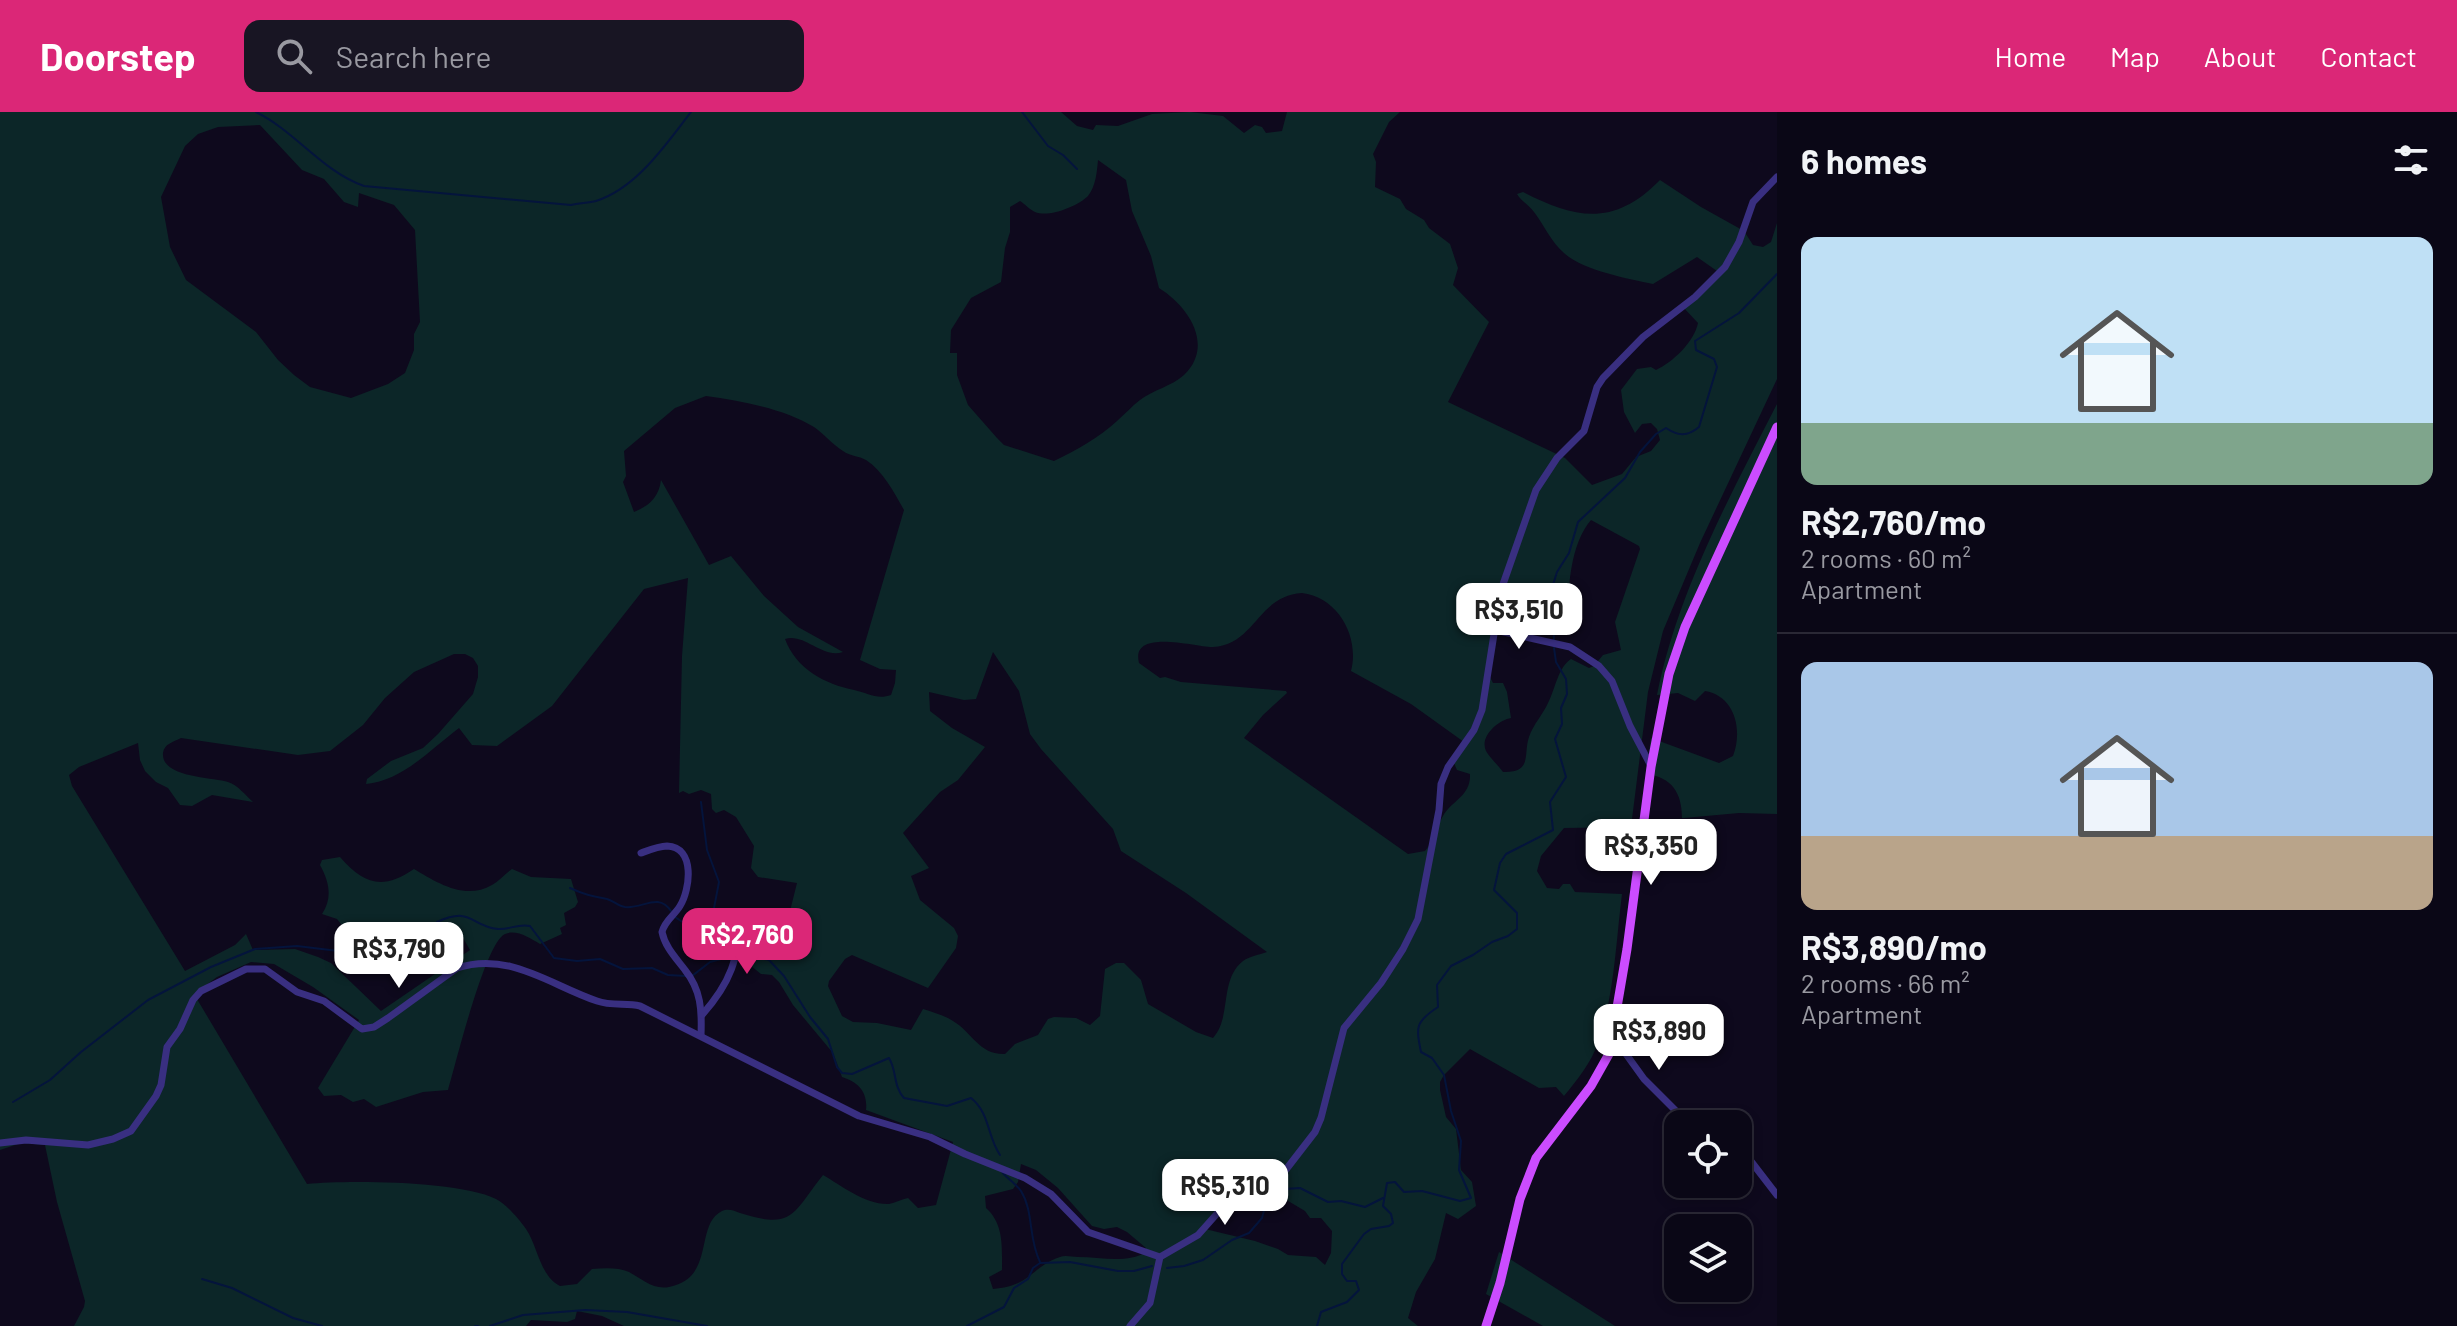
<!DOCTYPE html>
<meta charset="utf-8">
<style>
body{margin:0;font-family:Barlow,sans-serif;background:#181523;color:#f1f3f6;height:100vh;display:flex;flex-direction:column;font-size:30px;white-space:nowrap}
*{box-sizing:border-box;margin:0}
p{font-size:26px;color:#9999a1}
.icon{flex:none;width:44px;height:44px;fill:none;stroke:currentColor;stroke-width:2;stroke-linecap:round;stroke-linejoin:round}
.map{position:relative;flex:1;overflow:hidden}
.sheet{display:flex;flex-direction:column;background:#0a0716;width:680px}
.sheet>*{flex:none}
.buttons{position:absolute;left:1664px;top:998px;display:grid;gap:16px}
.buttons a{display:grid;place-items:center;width:88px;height:88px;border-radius:16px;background:#0a0716;box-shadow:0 4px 12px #0003,0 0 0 2px #2a2835;font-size:40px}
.price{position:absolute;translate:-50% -68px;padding:0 18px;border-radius:16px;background:#fff;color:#222;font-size:26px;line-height:52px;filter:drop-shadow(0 2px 4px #0008)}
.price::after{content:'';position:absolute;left:50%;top:48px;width:24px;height:18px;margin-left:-12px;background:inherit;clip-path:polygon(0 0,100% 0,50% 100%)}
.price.on{background:#db2777;color:#fff}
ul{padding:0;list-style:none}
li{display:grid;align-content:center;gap:16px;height:424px;padding:0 24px}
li+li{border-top:2px solid #2a2835}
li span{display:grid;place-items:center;height:248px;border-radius:16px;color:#555}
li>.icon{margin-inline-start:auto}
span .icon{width:144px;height:144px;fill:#fffc;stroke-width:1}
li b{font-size:34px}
h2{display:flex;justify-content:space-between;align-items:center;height:96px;padding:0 24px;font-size:34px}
header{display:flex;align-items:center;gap:48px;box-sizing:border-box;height:112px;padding:0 40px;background:#db2777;color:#fff}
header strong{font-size:38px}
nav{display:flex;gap:44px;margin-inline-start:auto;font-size:28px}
.search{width:560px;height:72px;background:#181523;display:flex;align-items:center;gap:20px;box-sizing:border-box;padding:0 28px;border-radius:16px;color:#9999a1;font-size:30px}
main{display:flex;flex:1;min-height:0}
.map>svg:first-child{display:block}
.green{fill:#0c2628;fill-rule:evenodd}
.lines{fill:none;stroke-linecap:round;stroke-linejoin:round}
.stream{stroke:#04143c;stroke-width:2}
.minor{stroke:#392f81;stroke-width:7}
.major{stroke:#cb4cff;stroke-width:9}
</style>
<header>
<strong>Doorstep</strong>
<div class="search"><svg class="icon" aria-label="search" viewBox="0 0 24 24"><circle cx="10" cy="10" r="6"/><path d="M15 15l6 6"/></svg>Search here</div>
<nav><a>Home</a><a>Map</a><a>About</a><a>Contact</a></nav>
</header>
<main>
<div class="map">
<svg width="1777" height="1214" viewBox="0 0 1777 1214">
<rect width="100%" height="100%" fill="#0e091d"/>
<g class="green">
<path d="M0 0H1061L1077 14 1093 18 1096 13 1118 14 1152 2 1190 0 1223 4 1244 21 1255 13 1262 15 1266 21 1282 19 1287 0H1400L1389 10 1373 42 1376 50 1375 75 1400 87 1406 97 1424 108 1429 116 1450 132 1458 156 1453 173 1489 210 1448 290 1565 346 1592 373 1622 362 1636 345 1651 339 1660 328 1657 317 1651 311 1642 312 1635 321 1624 300 1621 278 1637 257 1651 255 1656 258C1673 250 1694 230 1698 211L1682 194 1717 159 1697 145 1653 172C1629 167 1582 158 1564 141 1551 130 1544 113 1534 100 1529 93 1521 89 1517 82L1523 80C1577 108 1615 114 1660 68L1701 95 1744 119 1753 133 1763 135 1771 130 1777 111V267L1700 431 1663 519 1648 580 1631 715 1564 716 1541 744 1537 759 1547 776 1559 777 1563 772H1570L1575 780 1622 782C1616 829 1614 886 1598 931 1591 951 1577 968 1564 984L1556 975 1539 976 1470 937 1444 963 1440 970V978L1446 1005 1456 1017 1461 1058 1472 1070 1476 1094 1458 1107 1446 1101 1435 1147 1416 1180 1408 1206 1418 1214H624L602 1204 577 1199 575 1207 567 1210 531 1208 526 1214H74L84 1195 85 1189 57 1090 45 1033 21 1031 0 1038ZM260 13 302 58 324 67 344 90 358 95 359 81 394 93 415 118 420 210 414 222V238L405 261 388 272 351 286 310 275 294 263 278 248 256 220 186 168 170 135 161 85 185 34 198 22 218 15ZM1098 48 1126 68 1132 99 1151 144 1159 176C1188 194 1215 233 1184 263 1172 274 1153 278 1140 288 1132 294 1125 302 1117 309 1098 326 1077 338 1054 349L1004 333 997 326 968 293 957 263V241H950L951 218 971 186 1001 170 1005 136 1010 120V95L1020 89C1025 92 1030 98 1035 100 1049 106 1078 94 1088 84 1096 74 1097 59 1098 48ZM706 284C741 289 783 296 814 315 824 322 832 332 843 339 850 344 859 344 866 348 883 359 894 380 904 398L860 548 880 557 896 558 895 571 891 583C877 588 868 581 854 578 825 572 796 557 785 527 805 521 822 547 843 540L798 515 764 484 731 444 709 453 661 368C659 385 649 394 634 400L623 370 626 364 624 339 675 296ZM1591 408 1639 434 1640 437 1615 510 1621 538 1603 543 1594 554 1589 556 1571 547C1558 555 1555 578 1548 591 1543 602 1533 613 1529 625 1523 642 1533 661 1503 660 1498 653 1490 646 1486 639 1479 624 1499 608 1511 606L1507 580 1503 571H1493L1490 565 1497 521 1514 513 1531 516 1533 509 1551 510 1567 505C1569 473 1570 433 1591 408ZM688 466 682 544 679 681 683 679 689 682 701 678 711 682 712 697 716 701 724 698 736 705 754 734 751 756 758 765 797 771 780 839 774 844H758L751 854 761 862 772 863 779 870 793 893 833 941 842 965C858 970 868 980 866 998L953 1030 936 1093 918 1096 908 1086C902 1087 895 1091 889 1092 866 1093 842 1074 823 1063 792 1102 794 1118 740 1101 735 1099 728 1096 722 1099 694 1113 716 1166 669 1175 653 1178 642 1167 629 1160 618 1155 604 1156 592 1157L577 1172 560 1174C540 1164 538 1135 526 1117 519 1107 506 1092 496 1087 460 1069 348 1068 307 1072L194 882 217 865 251 850 274 852 313 875 359 908 318 976 324 984 341 983 353 990 364 987 376 995 423 980 448 978C456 951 485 831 505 822 516 817 530 826 540 832L562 822 560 816 566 813 564 801 575 795 578 790 571 767 531 765 512 757C505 762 499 769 492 773 465 789 436 770 414 757 383 778 364 773 340 745L322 748 320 753C329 769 333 786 322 802L337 807 352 826 363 833 381 835 397 845C404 842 405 838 411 832 425 818 441 815 459 819L470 838 381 899 331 851 318 845 295 837 253 838 246 822 235 833 185 859 72 674 69 663 79 655 138 631 140 648 145 659 156 670 168 676 180 693 192 694 212 683 253 690C246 684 238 673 228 670 213 665 161 666 163 641 164 632 173 630 181 626L298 643 330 639 363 613 385 586 414 560 454 542H465L473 546 478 554V565L473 582 438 622 423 636 391 649 367 667 366 672C402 669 431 637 459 616L472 633 497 634 552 594 644 477ZM1302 481C1338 485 1360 525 1351 559L1411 592 1464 630 1454 651 1457 658 1470 662C1471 684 1452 688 1443 704 1436 715 1434 729 1425 739L1408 742 1244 626 1263 603 1287 581 1286 579 1181 570 1165 565 1160 566 1139 551C1130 515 1198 536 1213 535 1256 532 1257 484 1302 481ZM993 540 1019 579 1030 622 1041 637 1113 717 1121 739 1186 781 1267 840C1259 843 1250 844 1243 849 1219 868 1232 905 1213 926L1196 920 1148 892 1141 868 1124 851H1116L1105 857 1100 904 1090 913 1076 906 1054 905 1048 907 1038 923 1015 932 1005 942C979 943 972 920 953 909 944 903 932 900 923 897L911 918 877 911 853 910 842 904 828 874 829 869 845 847 852 843 928 876 956 836 958 824 954 816 920 788 911 764 929 756 903 721 940 680 958 668 985 635 952 616 930 599 929 580 964 588 976 587ZM1021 1052 1036 1058 1058 1076 1092 1114 1104 1117 1117 1115 1127 1120 1146 1136V1140C1127 1152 1101 1145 1078 1145 1072 1145 1065 1143 1060 1145 1031 1155 1031 1174 993 1177L989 1165 1002 1158C1002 1135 1004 1112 986 1096L985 1084 1013 1077 1018 1070ZM1253 1068 1305 1099 1310 1106H1321L1332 1119 1331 1141 1325 1153 1316 1145 1288 1143 1278 1137 1255 1129 1205 1117C1216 1093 1230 1080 1253 1068Z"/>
<path d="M1777 292V702L1739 701 1684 706H1682C1682 681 1672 665 1646 662L1651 626 1719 651 1733 644C1743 618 1735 584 1705 579L1695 589 1678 581 1657 583C1677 481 1730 384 1777 292Z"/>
<path d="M1499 1140 1615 1214H1543L1486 1182Z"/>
</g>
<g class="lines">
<g class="stream">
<path d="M256 0C295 19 323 60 364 74L571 93C579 91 588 91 596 89 637 76 666 32 691 0"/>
<path d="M1022 0 1048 34 1063 43 1077 57"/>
<path d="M1554 529 1552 476 1557 460 1569 441 1578 410 1625 366 1640 340 1656 322 1666 316C1678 324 1687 325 1699 315L1717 255 1714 247 1696 238 1695 229 1739 201 1777 162"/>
<path d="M701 690 707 738 719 770 714 796V812L708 824"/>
<path d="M570 776C586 783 591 784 607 787 614 789 618 794 625 795 643 797 658 780 671 799"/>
<path d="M675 805 720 835 734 841"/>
<path d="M740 842 769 848 784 864 810 905 828 927 837 955 842 961 852 962 889 946C897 959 893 974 904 986L947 994 971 986C990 1001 987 1024 1000 1043"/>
<path d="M692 864 710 850 732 844"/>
<path d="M13 990 50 968 81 940 148 888 211 855 255 837 297 834 396 846 411 831 434 816 437 810C472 794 470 814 498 817 510 818 518 811 530 814L554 846 577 849 600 847 623 857 652 856 668 863 686 864"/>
<path d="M1002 1060C1008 1067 1016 1072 1021 1079 1034 1100 1028 1126 1040 1150"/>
<path d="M1167 1156 1184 1154 1203 1148 1232 1128 1249 1121 1262 1106 1266 1091 1285 1077 1300 1076 1328 1090 1341 1089 1365 1095 1383 1086"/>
<path d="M202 1167 232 1176 293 1206 322 1214"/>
<path d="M475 1214H478"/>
<path d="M490 1214 523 1203 585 1198 627 1200 707 1214"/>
<path d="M967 1214 1004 1195 1014 1176 1028 1167 1033 1156 1040 1151 1070 1150 1118 1159H1134L1152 1154"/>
<path d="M1317 1214 1321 1200 1347 1190 1359 1178 1356 1169H1347L1342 1162V1152L1364 1122 1371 1117 1389 1114 1393 1111 1391 1102 1383 1094 1387 1071 1395 1070 1404 1080 1422 1079 1460 1089 1471 1086 1459 1058 1461 1029 1451 999 1444 963 1432 946 1421 940C1416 915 1415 910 1438 895L1437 873 1451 854 1473 843 1492 830 1508 824 1517 817V801L1494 778 1500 751 1506 742 1553 718 1550 690 1566 665 1555 627 1562 612 1561 596 1567 582 1566 567 1556 550 1554 536"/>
</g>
<g class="minor">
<path d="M1495 518 1570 535 1599 554 1612 569 1630 614 1651 654"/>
<path d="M641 741C649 738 659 734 667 734 696 735 690 778 680 794 674 804 665 808 662 820 665 835 676 846 685 858 701 878 702 898 701 923"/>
<path d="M702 903C732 869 737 848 742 804"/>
<path d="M1613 924 1644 967 1689 1012"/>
<path d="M0 1031 26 1028 88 1033 113 1027 131 1019 156 984 161 973 167 935 180 917 193 888 201 879 246 857H265L297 880 324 889 362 917 374 915 388 906 457 856C509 839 550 873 597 889 611 894 626 891 640 894L859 1004 930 1025 965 1042 1025 1066 1051 1082 1088 1120 1160 1145 1198 1123 1230 1087 1281 1064 1315 1020 1321 1006 1344 916 1381 871 1403 837 1418 807 1439 698 1441 672 1448 655 1474 618 1482 598 1501 478 1536 378 1557 346 1584 319 1597 275 1603 266 1643 225 1695 185 1725 155 1739 130 1753 90 1777 65"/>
<path d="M1738 1041 1750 1048 1777 1083"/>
<path d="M1130 1214 1150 1191 1160 1145"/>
</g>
<path class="major" d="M1486 1214 1500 1171 1520 1087 1536 1046 1591 974 1609 942 1627 837 1651 655 1669 562 1685 515 1777 315"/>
</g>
</svg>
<div class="buttons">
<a><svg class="icon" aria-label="locate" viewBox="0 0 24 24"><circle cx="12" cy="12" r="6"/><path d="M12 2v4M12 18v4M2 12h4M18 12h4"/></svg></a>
<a><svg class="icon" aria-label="layers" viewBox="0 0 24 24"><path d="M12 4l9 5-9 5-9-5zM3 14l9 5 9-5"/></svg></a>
</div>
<b class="price" style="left:1519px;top:539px">R$3,510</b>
<b class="price" style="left:1651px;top:775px">R$3,350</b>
<b class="price on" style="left:747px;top:864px">R$2,760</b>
<b class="price" style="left:399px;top:878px">R$3,790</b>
<b class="price" style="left:1659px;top:960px">R$3,890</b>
<b class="price" style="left:1225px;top:1115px">R$5,310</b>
</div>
<section class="sheet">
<h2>6 homes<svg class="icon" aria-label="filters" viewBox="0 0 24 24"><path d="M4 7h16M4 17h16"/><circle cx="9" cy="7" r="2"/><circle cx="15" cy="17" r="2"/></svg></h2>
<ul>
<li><span style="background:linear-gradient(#bfe0f5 75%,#7fa58c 0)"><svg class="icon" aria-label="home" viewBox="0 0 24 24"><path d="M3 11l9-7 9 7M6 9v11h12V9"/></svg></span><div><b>R$2,760/mo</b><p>2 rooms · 60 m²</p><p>Apartment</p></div></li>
<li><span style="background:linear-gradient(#a9c7e8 70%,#b9a48a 0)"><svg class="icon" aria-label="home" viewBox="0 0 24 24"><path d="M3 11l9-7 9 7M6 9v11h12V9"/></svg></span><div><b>R$3,890/mo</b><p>2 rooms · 66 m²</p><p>Apartment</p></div></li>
</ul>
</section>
</main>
